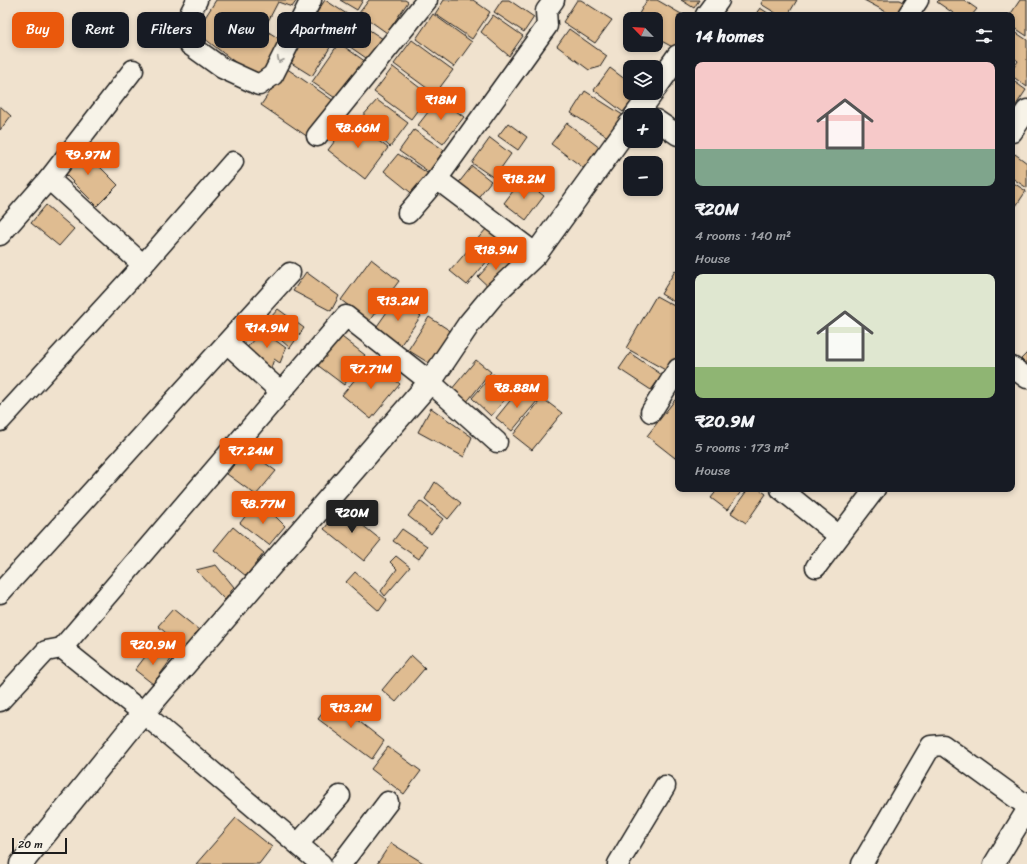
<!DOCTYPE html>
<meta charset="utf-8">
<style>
body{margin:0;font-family:Sriracha,sans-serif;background:#20242c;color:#f1f3f6;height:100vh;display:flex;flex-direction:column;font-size:15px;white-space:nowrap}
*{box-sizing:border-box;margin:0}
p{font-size:13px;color:#9ea1a6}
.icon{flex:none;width:22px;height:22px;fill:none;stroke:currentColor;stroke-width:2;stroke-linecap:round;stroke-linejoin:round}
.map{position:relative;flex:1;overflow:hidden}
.side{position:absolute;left:675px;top:12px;width:340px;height:480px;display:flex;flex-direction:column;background:#171b24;border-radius:8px;box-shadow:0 2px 6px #0003}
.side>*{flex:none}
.top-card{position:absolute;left:12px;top:12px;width:380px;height:36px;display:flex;gap:8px}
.needle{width:26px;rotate:295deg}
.tools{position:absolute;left:623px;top:12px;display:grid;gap:8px}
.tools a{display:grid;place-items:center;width:40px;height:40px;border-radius:8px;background:#171b24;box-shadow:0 2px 6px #0003;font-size:20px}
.scale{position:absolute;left:12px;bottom:10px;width:55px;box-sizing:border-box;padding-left:4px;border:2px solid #1c1c1c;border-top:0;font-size:11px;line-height:14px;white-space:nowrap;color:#1c1c1c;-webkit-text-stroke:3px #f7f3e8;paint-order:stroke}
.price{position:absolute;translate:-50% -34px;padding:0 9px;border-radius:4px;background:#ea580c;color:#fff;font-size:13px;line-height:26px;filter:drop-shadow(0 1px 2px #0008)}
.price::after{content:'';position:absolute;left:50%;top:24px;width:12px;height:9px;margin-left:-6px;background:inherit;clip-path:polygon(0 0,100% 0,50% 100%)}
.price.on{background:#222;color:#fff}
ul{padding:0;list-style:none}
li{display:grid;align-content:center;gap:8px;height:212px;padding:0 20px}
li span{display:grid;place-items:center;height:124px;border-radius:8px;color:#555}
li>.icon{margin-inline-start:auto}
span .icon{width:72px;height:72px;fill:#fffc;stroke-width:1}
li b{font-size:17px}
h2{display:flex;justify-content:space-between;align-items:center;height:48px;padding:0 20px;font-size:17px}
.chip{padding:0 14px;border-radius:8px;background:#171b24;box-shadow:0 2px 6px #0003;font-size:14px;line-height:36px}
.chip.on{background:#ea580c;color:#fff}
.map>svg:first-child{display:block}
.building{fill:#dfbc91;stroke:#1c1c1c}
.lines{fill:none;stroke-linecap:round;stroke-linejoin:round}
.minor-casing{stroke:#1c1c1c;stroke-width:23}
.tertiary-casing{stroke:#1c1c1c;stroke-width:25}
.minor{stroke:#f7f3e8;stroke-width:20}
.tertiary{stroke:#f7f3e8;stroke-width:22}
.oneway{stroke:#94928c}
</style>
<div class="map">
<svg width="1027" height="864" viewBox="0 0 1027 864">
<rect width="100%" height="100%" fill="#f0e2ce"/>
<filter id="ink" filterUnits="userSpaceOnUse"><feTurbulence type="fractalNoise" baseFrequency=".025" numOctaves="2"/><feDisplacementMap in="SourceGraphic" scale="8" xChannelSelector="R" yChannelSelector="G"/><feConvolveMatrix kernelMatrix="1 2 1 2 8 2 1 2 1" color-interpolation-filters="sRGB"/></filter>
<g filter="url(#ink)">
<g class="building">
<path d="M216 0H297L292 7 278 2 264 29 284 42 271 68 253 76 196 32Z"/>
<path d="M325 0 353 18 343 35 314 17Z"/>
<path d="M340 0H363L357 10Z"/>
<path d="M369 0H405L408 2 387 33 359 13Z"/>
<path d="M444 0H473L490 12 472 39 435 14Z"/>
<path d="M502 0H509L534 17 524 32 494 12Z"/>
<path d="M577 0H581L612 20 595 43 563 22Z"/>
<path d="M647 0H657L683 15H678V50L656 38V19H636Z"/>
<path d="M681 0H699L694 8Z"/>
<path d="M763 0H797L788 15H779L761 4Z"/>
<path d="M864 0H900L906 3 898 15H892Z"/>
<path d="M939 0H964L977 9 972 15H956L937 2Z"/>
<path d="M1020 0H1027V36L1012 26V15H1010Z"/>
<path d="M760 8 771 15H755Z"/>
<path d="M433 14 472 42 454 67 416 39Z"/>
<path d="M493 15 523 36 509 56 481 32Z"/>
<path d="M357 22 383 39 369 60 343 42Z"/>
<path d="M312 23 336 38 312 76 288 61Z"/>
<path d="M569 29 607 56 600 67 589 70 557 46Z"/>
<path d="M1012 30 1027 40V87L1012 76V70L1018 61 1012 56Z"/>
<path d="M412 40 453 70 435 94 394 64Z"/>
<path d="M339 43 366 62 338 100 312 82Z"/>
<path d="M393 67 429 95 411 119 374 92Z"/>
<path d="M286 68 334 101 308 137 261 105Z"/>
<path d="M610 68 630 83V93H638L623 112 594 90Z"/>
<path d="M1012 80 1026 90 1012 111Z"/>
<path d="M585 91 629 119 614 141 571 113Z"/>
<path d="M439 98 464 117 443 144 418 125Z"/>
<path d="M377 100 408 123 390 147 360 119Z"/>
<path d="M0 106 11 116 0 130Z"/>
<path d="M351 120 388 148 365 179 328 150Z"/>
<path d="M508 123 527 137 518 150 498 136Z"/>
<path d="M567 123 600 148 585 169 551 144Z"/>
<path d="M414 130 444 150 429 172 399 151Z"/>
<path d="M490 138 511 154 494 178 472 163Z"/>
<path d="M80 147 118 185 97 206 59 168Z"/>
<path d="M398 154 432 176 415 196 384 171Z"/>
<path d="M1015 154 1027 163V188L1012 178V158Z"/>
<path d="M472 166 491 181 476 200 457 185Z"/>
<path d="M522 179 544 196 526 220 504 203Z"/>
<path d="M1012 182 1026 191 1016 206 1012 204Z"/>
<path d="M46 205 74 229 59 246 31 223Z"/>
<path d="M487 228 505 240 467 285 450 271Z"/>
<path d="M500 253 514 265 492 290 478 277Z"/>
<path d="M371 259 399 281 369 321 341 300Z"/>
<path d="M675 271 678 273V304L661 294Z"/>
<path d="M306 272 339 296 331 311 293 291Z"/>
<path d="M656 296 678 308V356L669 372 626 348Z"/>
<path d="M396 299 421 316 400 346 375 329Z"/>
<path d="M278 309 304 328 290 348 264 325Z"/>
<path d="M429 317 452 332 432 365 408 350Z"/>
<path d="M261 330 286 348 280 363 274 359 271 368 246 349Z"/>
<path d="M338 334 365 355 344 385 316 364Z"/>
<path d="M630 353 662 375 651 390 619 369Z"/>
<path d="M1027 353V365L1021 359Z"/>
<path d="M371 360 400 384 371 419 342 395Z"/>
<path d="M476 360 491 372 466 403 451 390Z"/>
<path d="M493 374 512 391 491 416 472 398Z"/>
<path d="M522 386 538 400 512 431 496 418Z"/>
<path d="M678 396V453L675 458 647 436Z"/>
<path d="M542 398 562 413 532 450 513 435Z"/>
<path d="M431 408 472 437 464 457 418 432Z"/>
<path d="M246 449 276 471 256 495 227 474Z"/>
<path d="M435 482 461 503 448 519 425 499Z"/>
<path d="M718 489H743L727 510 711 498Z"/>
<path d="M748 489H759L766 494 746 523 731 513Z"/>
<path d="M420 501 443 519 431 534 408 516Z"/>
<path d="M341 508 381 540 364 561 324 529Z"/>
<path d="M251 509 271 512 285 526 269 545 240 523Z"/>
<path d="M233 527 264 553 246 576 214 550Z"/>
<path d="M402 529 427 546 419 559 393 541Z"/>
<path d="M396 556 410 567 385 596 381 591 397 569 390 562Z"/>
<path d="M216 565 234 587 225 600 196 570Z"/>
<path d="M355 572 387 600 379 611 346 582Z"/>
<path d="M173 609 199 630 182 651 170 643 173 639 158 626Z"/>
<path d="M163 650 172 658 153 684 135 670 148 653 156 659Z"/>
<path d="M411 655 425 668 396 702 382 690Z"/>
<path d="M332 700 384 741 372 759 318 719Z"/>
<path d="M388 747 421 771 404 794 371 769Z"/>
<path d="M236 818 272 847 259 864H196Z"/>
<path d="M391 843 425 864H377Z"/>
</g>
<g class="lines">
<defs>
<g id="minor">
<path d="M197 0 182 29 190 45 222 68 259 85 273 75 311 0"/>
<path d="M908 15 918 0"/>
<path d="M656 120 678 135"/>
<path d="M1012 132 1027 110"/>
<path d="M317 136 427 0"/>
<path d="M49 179 133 70"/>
<path d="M408 213 437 179"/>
<path d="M0 235 49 179 143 265"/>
<path d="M536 254 437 179 547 26 546 11 554 0"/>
<path d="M227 343 281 392"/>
<path d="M1012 367 1027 378"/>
<path d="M651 412 678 369"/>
<path d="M0 421 143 265 233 162"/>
<path d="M781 489 839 536"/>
<path d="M816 567 875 489"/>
<path d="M0 593 290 273"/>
<path d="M62 648 346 316 430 382 497 442"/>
<path d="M0 701 46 651 62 648 143 713 321 864"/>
<path d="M298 844 340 796"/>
<path d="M341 864 388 802"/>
<path d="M618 864 665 786"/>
<path d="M862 864 931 746 943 745 1027 806"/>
<path d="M994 864 1027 810"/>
</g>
<g id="tertiary">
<path d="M707 15 718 0"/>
<path d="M656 87 678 56"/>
<path d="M636 115 652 93"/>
<path d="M21 864 143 713 430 382 469 324 494 294 536 254 630 124"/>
</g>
</defs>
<use href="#minor" class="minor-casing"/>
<use href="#tertiary" class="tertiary-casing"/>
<use href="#minor" class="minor"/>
<use href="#tertiary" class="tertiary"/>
</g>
<defs><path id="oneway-chevron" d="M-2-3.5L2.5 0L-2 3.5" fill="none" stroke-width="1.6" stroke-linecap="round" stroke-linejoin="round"/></defs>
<use class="oneway" href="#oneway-chevron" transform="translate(280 60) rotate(116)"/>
</g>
</svg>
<div class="tools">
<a><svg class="needle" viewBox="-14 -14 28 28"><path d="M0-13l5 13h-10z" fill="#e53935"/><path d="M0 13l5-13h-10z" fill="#9ea1a6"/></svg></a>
<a><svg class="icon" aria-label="layers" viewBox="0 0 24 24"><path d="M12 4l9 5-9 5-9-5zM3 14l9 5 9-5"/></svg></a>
<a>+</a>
<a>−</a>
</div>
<div class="scale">20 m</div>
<b class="price" style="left:441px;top:121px">₹18M</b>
<b class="price" style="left:358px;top:149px">₹8.66M</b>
<b class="price" style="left:88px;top:176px">₹9.97M</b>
<b class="price" style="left:524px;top:200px">₹18.2M</b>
<b class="price" style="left:496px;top:271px">₹18.9M</b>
<b class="price" style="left:398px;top:322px">₹13.2M</b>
<b class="price" style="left:267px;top:349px">₹14.9M</b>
<b class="price" style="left:371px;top:390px">₹7.71M</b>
<b class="price" style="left:517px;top:409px">₹8.88M</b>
<b class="price" style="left:251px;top:472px">₹7.24M</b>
<b class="price" style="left:263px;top:525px">₹8.77M</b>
<b class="price on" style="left:352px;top:534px">₹20M</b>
<b class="price" style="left:153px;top:666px">₹20.9M</b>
<b class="price" style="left:351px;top:729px">₹13.2M</b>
<div class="top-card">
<a class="chip on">Buy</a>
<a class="chip">Rent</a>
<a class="chip">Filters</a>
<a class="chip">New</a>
<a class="chip">Apartment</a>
</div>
<section class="side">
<h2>14 homes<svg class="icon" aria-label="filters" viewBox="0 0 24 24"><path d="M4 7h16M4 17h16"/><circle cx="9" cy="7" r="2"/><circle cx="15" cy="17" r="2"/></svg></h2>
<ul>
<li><span style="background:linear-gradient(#f6c9c9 70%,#7fa58c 0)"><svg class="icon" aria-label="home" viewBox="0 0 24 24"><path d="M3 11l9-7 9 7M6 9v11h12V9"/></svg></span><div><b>₹20M</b><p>4 rooms · 140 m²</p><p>House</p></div></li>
<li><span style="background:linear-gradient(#dfe7d0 75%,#8fb573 0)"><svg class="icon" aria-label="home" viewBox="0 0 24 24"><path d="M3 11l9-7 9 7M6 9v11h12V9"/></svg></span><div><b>₹20.9M</b><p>5 rooms · 173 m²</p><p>House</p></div></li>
</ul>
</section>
</div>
